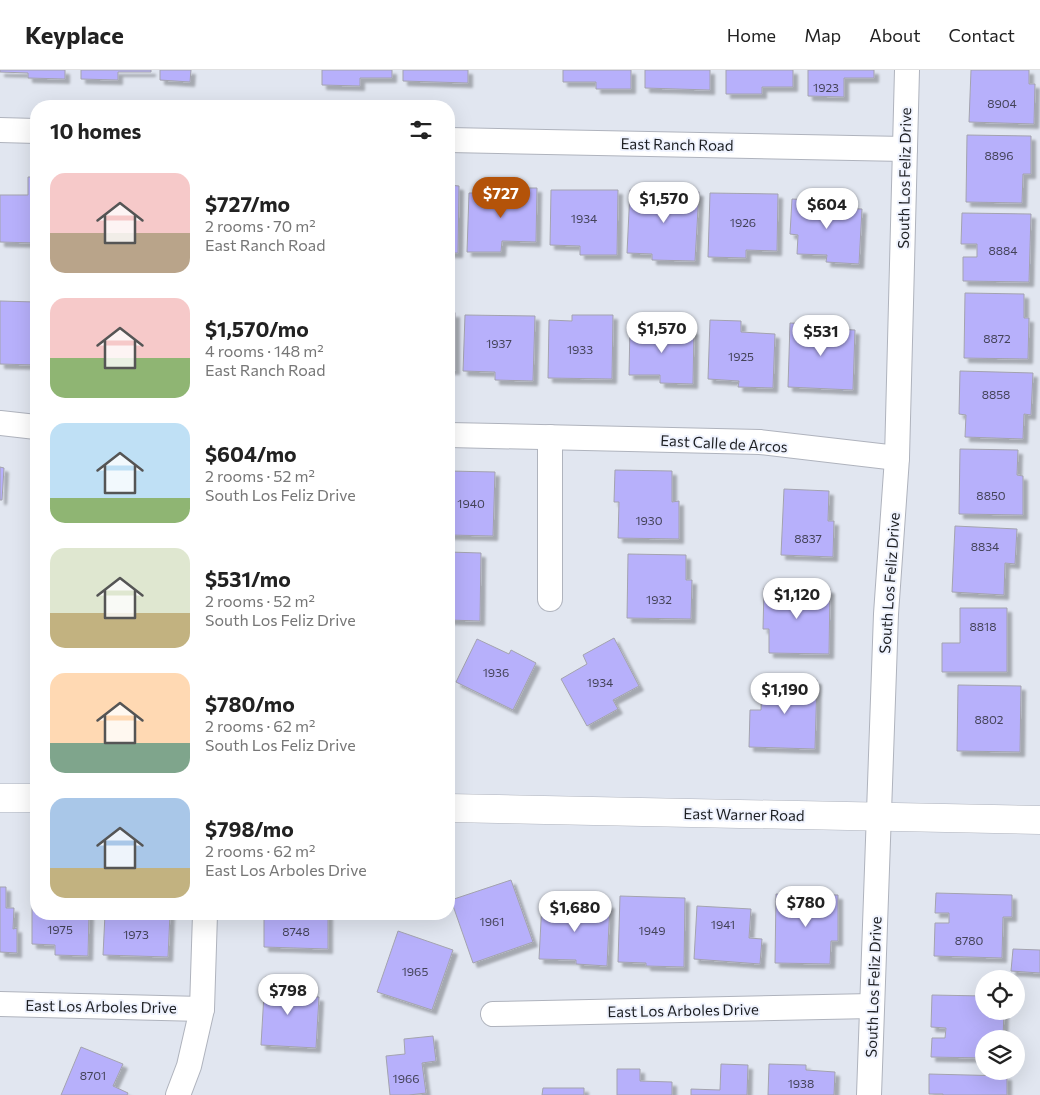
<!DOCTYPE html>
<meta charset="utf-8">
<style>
body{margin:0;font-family:Commissioner,sans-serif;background:#f6f6f6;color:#222;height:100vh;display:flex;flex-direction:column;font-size:19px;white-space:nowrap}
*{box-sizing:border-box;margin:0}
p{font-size:16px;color:#767676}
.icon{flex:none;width:28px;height:28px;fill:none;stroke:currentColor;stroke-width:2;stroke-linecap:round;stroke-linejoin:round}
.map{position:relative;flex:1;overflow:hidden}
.sheet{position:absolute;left:30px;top:30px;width:425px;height:820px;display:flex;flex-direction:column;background:#fff;border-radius:20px;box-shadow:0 5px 20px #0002}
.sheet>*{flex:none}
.fabs{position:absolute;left:975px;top:900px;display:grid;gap:10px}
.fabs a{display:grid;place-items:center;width:50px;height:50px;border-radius:50%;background:#fff;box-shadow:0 5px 20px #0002;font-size:25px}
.price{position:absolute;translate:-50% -42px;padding:0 11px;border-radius:18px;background:#fff;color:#222;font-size:16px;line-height:32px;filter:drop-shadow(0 1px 2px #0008)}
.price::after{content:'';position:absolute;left:50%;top:30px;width:15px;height:11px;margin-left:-8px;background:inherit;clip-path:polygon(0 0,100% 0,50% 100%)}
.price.current{background:#b45309;color:#fff}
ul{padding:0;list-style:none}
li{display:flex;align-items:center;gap:15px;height:125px;padding:0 20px}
li span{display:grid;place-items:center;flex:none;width:140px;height:100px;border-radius:15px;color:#555}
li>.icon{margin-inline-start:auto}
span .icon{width:60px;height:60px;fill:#fffc;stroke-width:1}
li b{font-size:21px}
h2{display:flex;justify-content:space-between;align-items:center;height:60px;padding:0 20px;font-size:21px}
header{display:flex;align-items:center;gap:30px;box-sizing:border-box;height:70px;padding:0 25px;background:#fff;border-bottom:1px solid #e0e0e0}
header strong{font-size:24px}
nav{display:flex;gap:28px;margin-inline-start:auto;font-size:18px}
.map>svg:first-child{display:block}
.building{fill:#b7b0fb;stroke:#a3a3ae;filter:url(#shadow)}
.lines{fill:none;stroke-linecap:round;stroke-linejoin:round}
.minor-casing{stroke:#afb3bd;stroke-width:26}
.major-casing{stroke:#afb3bd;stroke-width:29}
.minor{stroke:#fff;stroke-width:24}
.major{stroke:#fff;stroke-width:28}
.labels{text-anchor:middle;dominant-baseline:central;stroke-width:4;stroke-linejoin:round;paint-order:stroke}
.number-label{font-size:12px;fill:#444359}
.street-label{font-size:15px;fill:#1d1f23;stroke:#eff3fe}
</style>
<header>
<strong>Keyplace</strong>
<nav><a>Home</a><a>Map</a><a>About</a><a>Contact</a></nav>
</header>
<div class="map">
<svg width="1040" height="1025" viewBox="0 0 1040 1025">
<defs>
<filter id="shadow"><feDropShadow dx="4.5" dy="4.5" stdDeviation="1" flood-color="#0004"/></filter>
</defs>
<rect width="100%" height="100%" fill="#e1e6f0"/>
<g class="building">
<path d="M0 0H65V9L28 8V3L0 2Z"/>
<path d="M81 0H151V2H118V10L81 9Z"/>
<path d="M160 0H191L190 12 160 10Z"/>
<path d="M322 0H392V8H360V16L322 15Z"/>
<path d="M403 0H468V13L403 11Z"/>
<path d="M563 0H631V19H596V12H563Z"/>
<path d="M645 0H710V20L645 18Z"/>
<path d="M726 0H793V17H762V24H726Z"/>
<path d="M808 0H874V8H844V27L808 26Z"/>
<path d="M971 0H1029V14H1035L1034 54 969 52Z"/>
<path d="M967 65 1031 66V104H1023L1022 133 966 132Z"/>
<path d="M28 107H36V173L0 172V125H28Z"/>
<path d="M449 115 459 116 458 183H449Z"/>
<path d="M500 118H537L536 172 502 171 501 182H467L469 123H500Z"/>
<path d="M551 120H618L617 185H580V176L550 175Z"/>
<path d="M630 120 666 122 667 120 699 122 695 191 652 190V184L627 183Z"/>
<path d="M710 123 778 124 777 181 746 180V188L708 187Z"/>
<path d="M792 129 832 131 831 138 862 139 859 194 826 192 827 185 797 184 798 165 790 164Z"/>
<path d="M962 143 1031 144 1029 212 963 211V187H977V174H961Z"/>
<path d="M965 223 1024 224V248H1029L1028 289 964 288Z"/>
<path d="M0 231 36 232V295L0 294Z"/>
<rect x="449" y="243" width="6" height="57"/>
<path d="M465 245 535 246 533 311 495 310V302L463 301Z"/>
<path d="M572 245H613L612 309 548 308 549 250 572 251Z"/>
<path d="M710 250 741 251V262L775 264 773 318 738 317 739 311 708 309Z"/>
<path d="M790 253 832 255V259L855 260 853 320 788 317Z"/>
<path d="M630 255 662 256V259L694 260 693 314 660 313V305H629Z"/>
<path d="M960 301 1033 303 1031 345 1024 344 1023 369 965 367 966 345 959 344Z"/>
<path d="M960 379 1018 380 1017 405 1023 406V445L959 444Z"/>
<path d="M0 397 4 398 2 430H0Z"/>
<path d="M615 400 672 401V432L679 431V469L618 468 619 432H614Z"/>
<path d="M449 401 495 402 493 466 449 465Z"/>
<path d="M784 419 829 421 828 451H834L833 487 781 485Z"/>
<path d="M955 456 1017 459 1015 494 1005 493 1004 525 952 522Z"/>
<path d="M449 482 481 483 480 551 449 550Z"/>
<path d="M628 484 686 485V510H692L691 549 627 548Z"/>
<path d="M764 518 830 519 829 584 769 583V559H763Z"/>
<path d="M960 538H1007V602H942V573H960Z"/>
<path d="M614 568 639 616 613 630 618 639 587 656 561 609 587 594 583 585Z"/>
<path d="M477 569 509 584 511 580 536 593 513 640 456 612Z"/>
<path d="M762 609 817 610 815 679 749 677 750 640H761Z"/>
<path d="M958 615 1021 616 1020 682 957 681Z"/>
<path d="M511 810 533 872 473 893 451 830Z"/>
<path d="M32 811H36V844H89L88 886 55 885V875L32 874Z"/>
<path d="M0 817H6V838H14L13 859 17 858V883L0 882Z"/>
<path d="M936 823 1012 825V847H1003L1002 888 934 886 935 853H949V843H935Z"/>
<path d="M776 824 838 825V871H831L830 894 775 893Z"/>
<path d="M620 826 685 828 684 897 646 896V893L618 892Z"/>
<path d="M542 832 610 834 607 896 576 894V890L539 889Z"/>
<path d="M697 836 751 839 749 868 762 869 760 894 694 889Z"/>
<path d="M105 844H170L168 887 103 885Z"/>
<path d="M264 844H328V879L264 877Z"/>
<path d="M398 861 453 880 432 940 377 922Z"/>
<path d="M1013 879 1040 880V903L1011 901Z"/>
<path d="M265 907 290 908 288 925 319 927 316 978 261 975Z"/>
<path d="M932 925 984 926V941H1004L1003 969H984V988L931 987 932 968H945L946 958 931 957Z"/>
<path d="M433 966 436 991 422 993 426 1023 409 1025H390L386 986 405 984 404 969Z"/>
<path d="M81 977 123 994 113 1016 128 1023 127 1025H61Z"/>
<path d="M721 994 748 995 747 1025H691V1019L720 1020Z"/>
<path d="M769 994 806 995V1000L835 1002 834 1025H768Z"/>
<path d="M617 999H640V1011L672 1012V1025H617Z"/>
<path d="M929 1004 1007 1006V1025H943V1024H929Z"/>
<path d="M543 1018H584V1025H542Z"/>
</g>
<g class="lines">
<defs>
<g id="minor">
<path d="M0 60 36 61"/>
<path d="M449 70 905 79"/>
<path d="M0 353 36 357"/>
<path d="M449 365 760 372 897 388"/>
<path d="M550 529V367"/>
<path d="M0 934 202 939"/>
<path d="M493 944 872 936"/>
<path d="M178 1025 189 996 202 939 205 844"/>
<path d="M869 1025 886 544 897 388 907 0"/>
</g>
<g id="major">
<path d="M0 728H36"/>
<path d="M449 738 1040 750"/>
</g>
</defs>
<use href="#minor" class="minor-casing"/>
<use href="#major" class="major-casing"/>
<use href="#minor" class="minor"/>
<use href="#major" class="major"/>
</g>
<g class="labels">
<g class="number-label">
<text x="826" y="17">1923</text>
<text x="1002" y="33">8904</text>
<text x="999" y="85">8896</text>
<text x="584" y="148">1934</text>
<text x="743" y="152">1926</text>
<text x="1003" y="180">8884</text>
<text x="997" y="268">8872</text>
<text x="499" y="273">1937</text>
<text x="580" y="279">1933</text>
<text x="741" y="286">1925</text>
<text x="996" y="324">8858</text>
<text x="991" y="425">8850</text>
<text x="471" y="433">1940</text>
<text x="649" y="450">1930</text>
<text x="808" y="468">8837</text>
<text x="985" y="476">8834</text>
<text x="659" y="529">1932</text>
<text x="983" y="556">8818</text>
<text x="496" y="602">1936</text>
<text x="600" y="612">1934</text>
<text x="989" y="649">8802</text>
<text x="492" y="851">1961</text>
<text x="723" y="854">1941</text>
<text x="60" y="859">1975</text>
<text x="652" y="860">1949</text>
<text x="296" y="861">8748</text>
<text x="136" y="864">1973</text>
<text x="969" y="870">8780</text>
<text x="415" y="901">1965</text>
<text x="93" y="1005">8701</text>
<text x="406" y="1008">1966</text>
<text x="801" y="1013">1938</text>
</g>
<g class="street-label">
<text transform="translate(677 74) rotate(1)">East Ranch Road</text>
<text transform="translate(904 108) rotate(-89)">South Los Feliz Drive</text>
<text transform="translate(724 373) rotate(3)">East Calle de Arcos</text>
<text transform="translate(889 513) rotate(-86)">South Los Feliz Drive</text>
<text transform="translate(744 744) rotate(1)">East Warner Road</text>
<text transform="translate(873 917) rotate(-88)">South Los Feliz Drive</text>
<text transform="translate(101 936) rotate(1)">East Los Arboles Drive</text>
<text transform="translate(683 940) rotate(-1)">East Los Arboles Drive</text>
</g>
</g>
</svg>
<div class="fabs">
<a><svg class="icon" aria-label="locate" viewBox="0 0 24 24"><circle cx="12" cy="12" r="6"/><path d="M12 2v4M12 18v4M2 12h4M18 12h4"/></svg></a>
<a><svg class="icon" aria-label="layers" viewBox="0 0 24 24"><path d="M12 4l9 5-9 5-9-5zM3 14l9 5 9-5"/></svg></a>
</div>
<b class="price current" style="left:501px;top:149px">$727</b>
<b class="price" style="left:664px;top:154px">$1,570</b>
<b class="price" style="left:827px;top:160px">$604</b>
<b class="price" style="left:662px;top:284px">$1,570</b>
<b class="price" style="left:821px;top:287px">$531</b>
<b class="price" style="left:797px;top:550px">$1,120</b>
<b class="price" style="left:785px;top:645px">$1,190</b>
<b class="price" style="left:806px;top:858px">$780</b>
<b class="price" style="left:575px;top:863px">$1,680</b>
<b class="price" style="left:288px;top:946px">$798</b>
<section class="sheet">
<h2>10 homes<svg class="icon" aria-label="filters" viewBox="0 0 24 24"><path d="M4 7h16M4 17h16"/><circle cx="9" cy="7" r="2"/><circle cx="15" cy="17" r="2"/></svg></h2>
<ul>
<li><span style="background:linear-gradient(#f6c9c9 60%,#b9a48a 0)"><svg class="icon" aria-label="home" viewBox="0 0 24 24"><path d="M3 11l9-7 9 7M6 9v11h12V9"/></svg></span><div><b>$727/mo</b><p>2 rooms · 70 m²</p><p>East Ranch Road</p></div></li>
<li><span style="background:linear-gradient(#f6c9c9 60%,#8fb573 0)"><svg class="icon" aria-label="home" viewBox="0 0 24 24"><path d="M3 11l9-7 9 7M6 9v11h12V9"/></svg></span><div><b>$1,570/mo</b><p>4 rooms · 148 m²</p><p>East Ranch Road</p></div></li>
<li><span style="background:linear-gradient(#bfe0f5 75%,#8fb573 0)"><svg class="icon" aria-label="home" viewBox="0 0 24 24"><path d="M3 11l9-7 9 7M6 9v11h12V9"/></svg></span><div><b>$604/mo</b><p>2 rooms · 52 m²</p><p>South Los Feliz Drive</p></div></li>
<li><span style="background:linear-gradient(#dfe7d0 65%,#c2b280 0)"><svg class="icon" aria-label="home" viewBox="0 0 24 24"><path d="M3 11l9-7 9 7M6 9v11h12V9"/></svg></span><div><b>$531/mo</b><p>2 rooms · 52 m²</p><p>South Los Feliz Drive</p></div></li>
<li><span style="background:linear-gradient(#ffd9b3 70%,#7fa58c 0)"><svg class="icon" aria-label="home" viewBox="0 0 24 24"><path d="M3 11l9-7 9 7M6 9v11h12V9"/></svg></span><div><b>$780/mo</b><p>2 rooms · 62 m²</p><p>South Los Feliz Drive</p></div></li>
<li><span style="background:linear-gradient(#a9c7e8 70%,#c2b280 0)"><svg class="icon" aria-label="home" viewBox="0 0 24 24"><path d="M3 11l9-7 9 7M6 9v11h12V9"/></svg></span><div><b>$798/mo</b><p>2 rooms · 62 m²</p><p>East Los Arboles Drive</p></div></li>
</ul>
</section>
</div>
